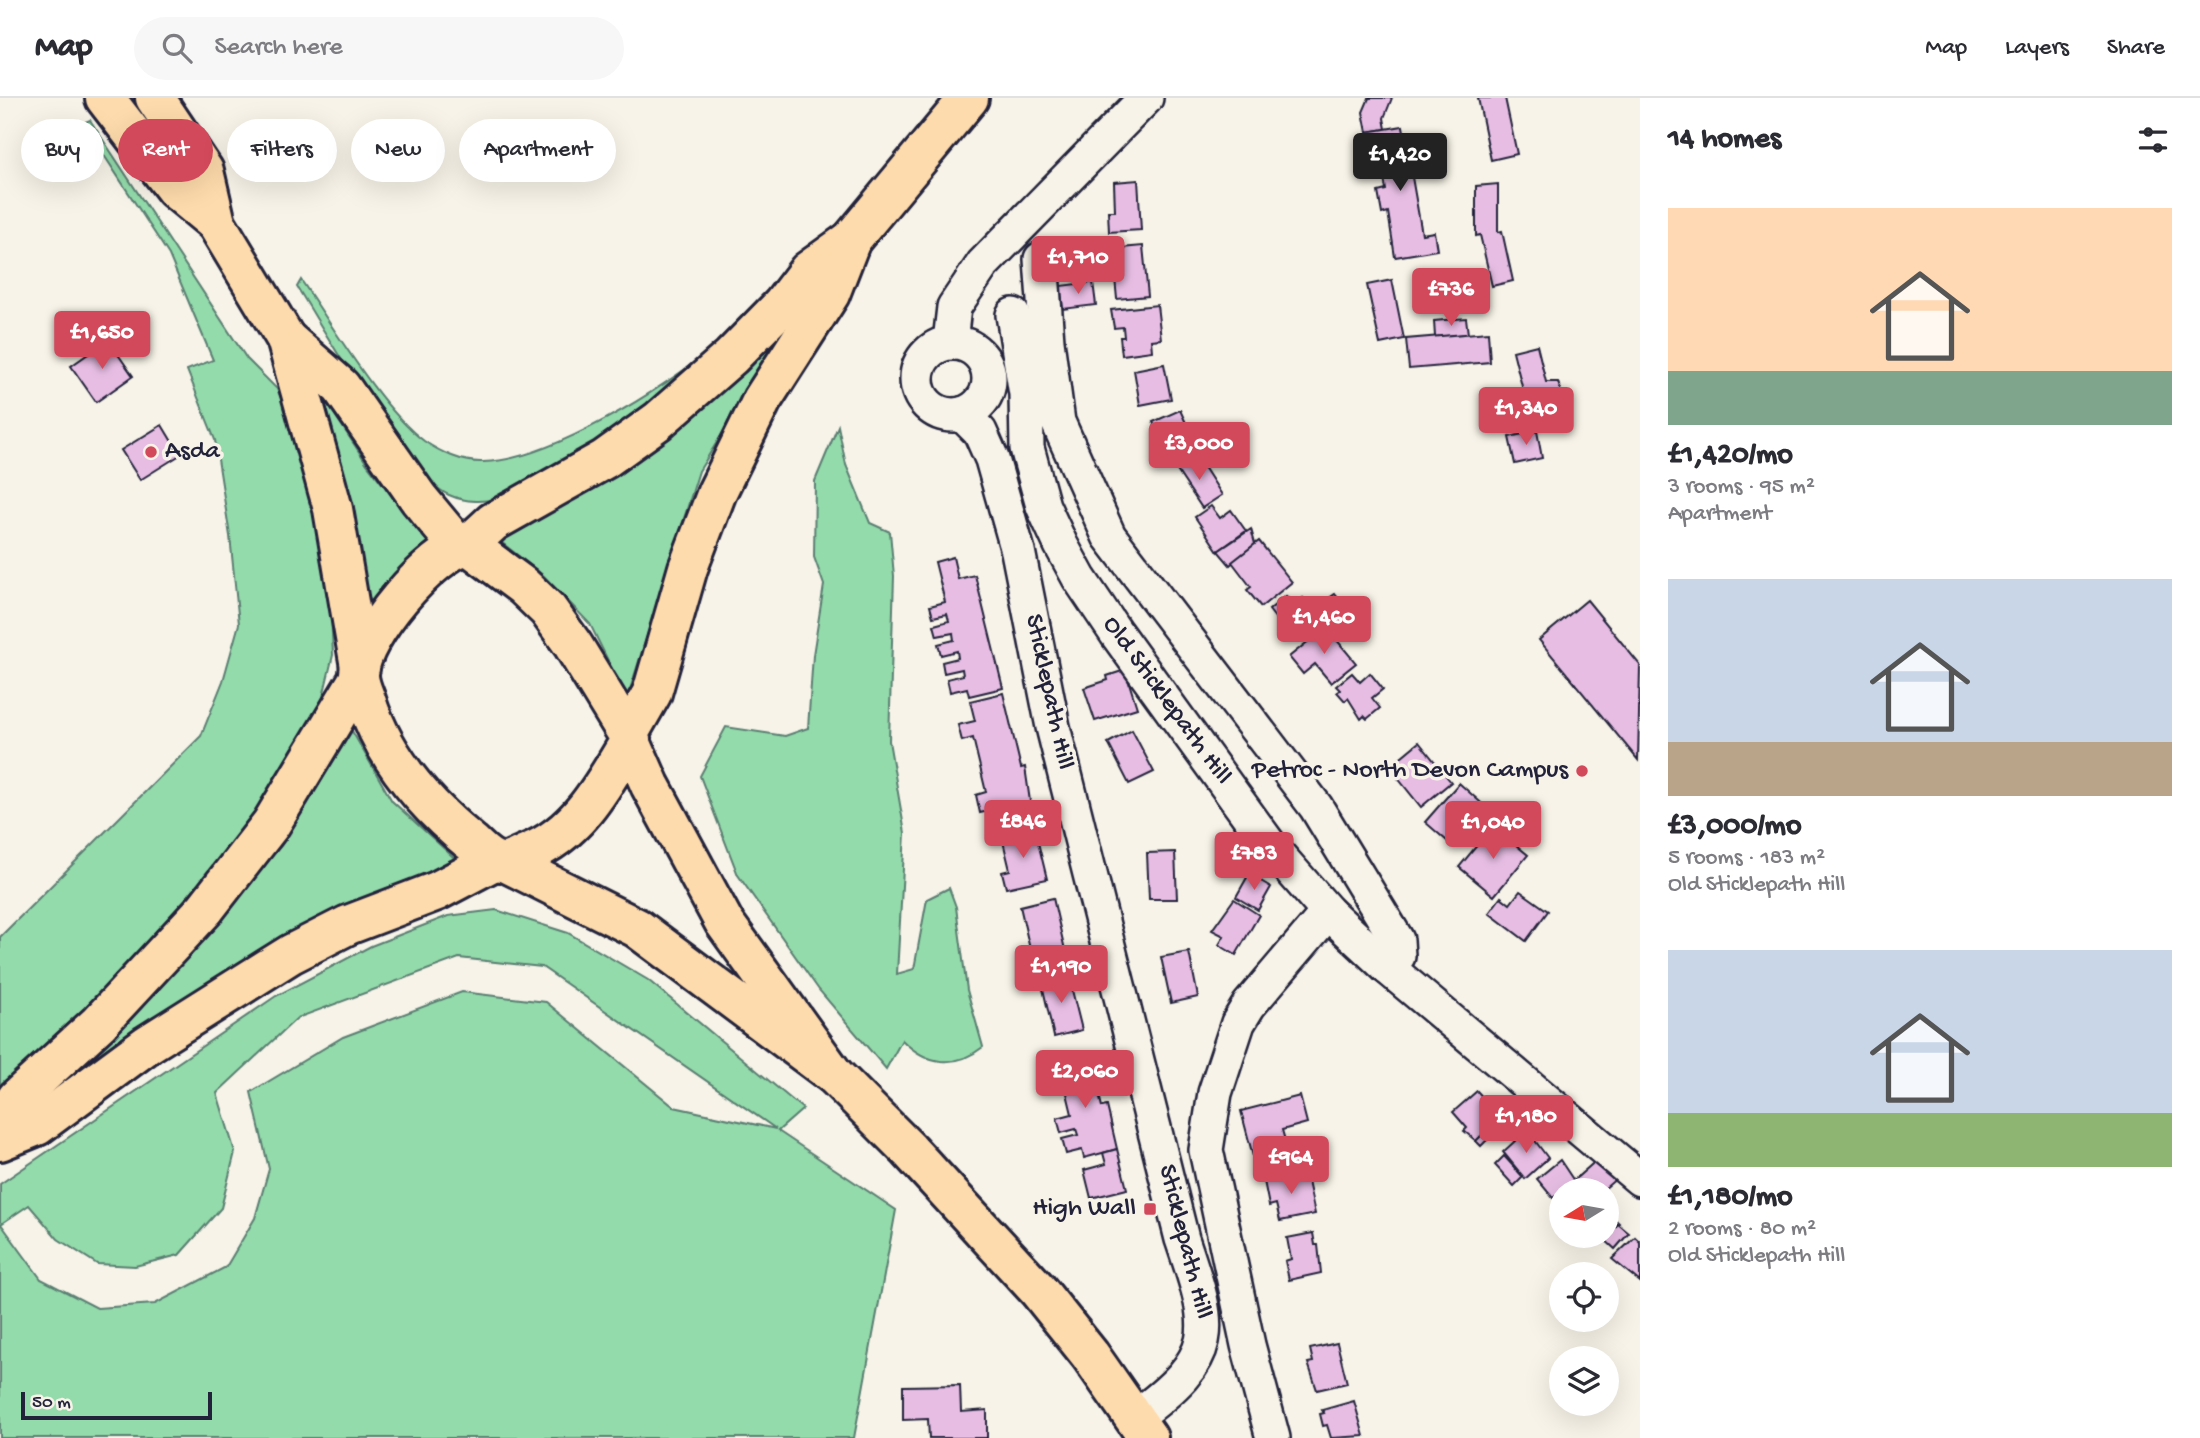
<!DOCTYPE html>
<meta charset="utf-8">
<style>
body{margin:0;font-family:"Gochi Hand",sans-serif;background:#f7f7f7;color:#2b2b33;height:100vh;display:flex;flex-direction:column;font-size:26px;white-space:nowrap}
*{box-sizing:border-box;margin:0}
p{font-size:23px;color:#7c7c81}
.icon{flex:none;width:38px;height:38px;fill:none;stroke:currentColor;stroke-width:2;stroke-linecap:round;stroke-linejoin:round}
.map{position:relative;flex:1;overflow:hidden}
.side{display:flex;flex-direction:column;background:#fff;width:560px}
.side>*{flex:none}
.hud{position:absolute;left:21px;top:21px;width:665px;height:63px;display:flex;gap:14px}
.needle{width:46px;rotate:259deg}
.tools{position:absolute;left:1549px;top:1080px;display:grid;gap:14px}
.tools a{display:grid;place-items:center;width:70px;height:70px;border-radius:50%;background:#fff;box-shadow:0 7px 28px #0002;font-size:35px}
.scale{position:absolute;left:21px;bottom:18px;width:191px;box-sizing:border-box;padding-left:7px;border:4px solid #22223b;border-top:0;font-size:19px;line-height:24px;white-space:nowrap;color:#22223b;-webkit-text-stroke:5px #f7f3e8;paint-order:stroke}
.price{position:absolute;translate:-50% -60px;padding:0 16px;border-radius:7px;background:#d1495b;color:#fff;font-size:23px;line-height:46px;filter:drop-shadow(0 2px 4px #0008)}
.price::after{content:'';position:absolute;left:50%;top:42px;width:21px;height:16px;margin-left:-10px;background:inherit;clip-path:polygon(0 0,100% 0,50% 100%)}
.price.active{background:#222;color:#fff}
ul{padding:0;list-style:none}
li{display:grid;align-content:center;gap:14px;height:371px;padding:0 28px}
li span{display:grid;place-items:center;height:217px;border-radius:0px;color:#555}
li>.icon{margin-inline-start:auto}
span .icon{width:126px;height:126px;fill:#fffc;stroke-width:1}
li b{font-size:30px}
h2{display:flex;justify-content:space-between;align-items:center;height:84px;padding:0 28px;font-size:30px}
.chip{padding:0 24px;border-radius:32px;background:#fff;box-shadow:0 7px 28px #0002;font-size:24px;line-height:63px}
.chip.active{background:#d1495b;color:#fff}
header{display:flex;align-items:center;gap:42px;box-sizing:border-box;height:98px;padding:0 35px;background:#fff;border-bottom:2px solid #e1e1e2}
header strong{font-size:33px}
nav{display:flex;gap:38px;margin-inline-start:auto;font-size:24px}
.search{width:490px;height:63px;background:#f7f7f7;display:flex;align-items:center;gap:18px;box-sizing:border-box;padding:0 24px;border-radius:38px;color:#7c7c81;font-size:26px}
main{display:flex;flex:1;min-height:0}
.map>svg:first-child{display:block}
.green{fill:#93dbaa;stroke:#5a7e72;stroke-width:2;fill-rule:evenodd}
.building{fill:#e7bde4;stroke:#22223b;stroke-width:2}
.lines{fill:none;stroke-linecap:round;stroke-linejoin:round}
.minor-casing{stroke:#22223b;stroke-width:38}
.major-casing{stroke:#22223b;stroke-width:44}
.minor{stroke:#f7f3e8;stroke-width:33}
.major{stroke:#fedbac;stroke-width:38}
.poi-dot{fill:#d1495b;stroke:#f7f3e8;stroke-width:2.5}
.labels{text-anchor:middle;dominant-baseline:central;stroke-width:7;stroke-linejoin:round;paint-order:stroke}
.poi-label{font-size:26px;fill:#22223b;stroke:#f7f3e8;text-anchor:end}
.street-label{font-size:26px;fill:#22223b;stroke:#f7f3e8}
</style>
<header>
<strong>Map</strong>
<div class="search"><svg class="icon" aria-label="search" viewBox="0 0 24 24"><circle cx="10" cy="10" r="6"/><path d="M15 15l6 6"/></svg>Search here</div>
<nav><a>Map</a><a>Layers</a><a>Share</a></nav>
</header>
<main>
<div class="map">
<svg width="1640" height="1340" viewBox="0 0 1640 1340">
<rect width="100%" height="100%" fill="#f7f3e8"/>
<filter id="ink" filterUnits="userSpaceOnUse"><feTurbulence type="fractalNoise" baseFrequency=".0143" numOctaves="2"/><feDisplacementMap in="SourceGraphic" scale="14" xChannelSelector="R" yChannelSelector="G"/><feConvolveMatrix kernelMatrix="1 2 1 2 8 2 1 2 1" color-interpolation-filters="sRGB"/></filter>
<g filter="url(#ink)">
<g class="green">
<path d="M90 22 247 261 277 291 300 344 330 492 333 557 322 603 314 621 246 731 147 845 0 998V839L201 638 223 583 239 526 230 438 215 342 187 272 213 262 169 157 83 25Z"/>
<path d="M301 182C332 227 382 312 424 343 440 354 463 365 483 364 549 363 663 291 714 249L625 333 502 400C483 404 467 405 449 397 408 380 325 233 297 189Z"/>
<path d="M790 227 699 373 627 601 590 526 544 478 496 440Z"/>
<path d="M321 296 367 366 430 447 396 476 360 521Z"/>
<path d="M838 328 846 367 870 425 890 434 894 478 889 643 905 735 897 876 914 871 927 801 949 790 956 809 967 892 983 949C955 971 927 967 902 942L886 971 819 892 738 777 700 678 726 629 785 638 808 630 813 557 824 487 814 459 815 383Z"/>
<path d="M352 633 392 703 462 767 29 1015 281 748Z"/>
<path d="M496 812 568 835 648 882 803 1011 778 1033 896 1112 854 1340H0V1086L276 898 371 848 448 818ZM459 860 542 869 776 1031 674 1009 546 904 462 894 343 939 251 994 269 1071 255 1120 226 1169 155 1206 97 1210 41 1181 1 1126 29 1107 58 1141 97 1166 135 1168 179 1157 221 1110 235 1054 217 995 297 920Z"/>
</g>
<g class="building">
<path d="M1369 0H1392L1384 20 1386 31 1367 34 1363 14Z"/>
<path d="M1478 0H1505L1517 56 1491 62Z"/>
<path d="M1403 28 1422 136 1434 134 1437 152 1395 159 1388 114 1382 116 1378 94 1386 92 1380 55 1371 57 1367 34Z"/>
<path d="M1138 82 1141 132 1109 134 1108 113H1115L1114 84Z"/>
<path d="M1498 86V134L1502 133 1513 183 1492 188 1480 137 1476 138V88Z"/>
<path d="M1143 148 1148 198 1117 201 1115 180 1123 179 1121 150Z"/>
<path d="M1392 182 1404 241 1380 246 1367 187Z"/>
<path d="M1093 184 1096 207 1063 211 1060 188Z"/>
<path d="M1157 207 1161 241 1151 242 1152 253 1122 257 1120 239H1124L1123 229 1114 230 1111 212Z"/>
<path d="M1466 220 1468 236 1435 239 1434 223Z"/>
<path d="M1488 234 1490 264 1409 271 1406 241Z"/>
<path d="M108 242 133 278 96 304 71 268Z"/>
<path d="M1537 247 1546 284H1558L1562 298 1556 300 1561 321 1532 328 1513 253Z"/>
<path d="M1164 266 1171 301 1140 307 1134 272Z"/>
<path d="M1180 312 1198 351 1171 363 1153 324Z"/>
<path d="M162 327 180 357 140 382 121 352Z"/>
<path d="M1537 333 1542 360 1515 366 1509 339Z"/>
<path d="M1197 358 1222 397 1202 410 1176 371Z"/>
<path d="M1211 408 1220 420 1231 412 1246 433 1218 453 1195 419Z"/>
<path d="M1251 431 1255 446 1230 467 1218 453Z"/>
<path d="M1259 443 1292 484 1261 509 1247 492 1251 489 1232 464Z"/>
<path d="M953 459 958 481 975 477 1003 590 969 598 967 590 950 594 947 581 963 577 962 571 944 575 942 564 958 560 957 553 941 557 938 546 954 542 953 535 937 538 934 527 949 523 947 516 933 519 930 508 945 504 935 464Z"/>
<path d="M1335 496 1346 510 1325 528 1313 512Z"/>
<path d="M1286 498 1294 507 1303 500 1316 517 1308 523 1312 528 1293 543 1269 512Z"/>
<path d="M1587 502 1640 567 1638 662 1539 542Z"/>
<path d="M1326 529 1356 565 1331 585 1315 566 1303 576 1289 559Z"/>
<path d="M1125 572 1137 610 1095 623 1084 590 1108 582 1107 578Z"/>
<path d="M1352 575 1360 584 1370 575 1383 591 1372 600 1380 610 1367 621 1364 618 1361 621 1348 600 1345 603 1337 594 1340 592 1336 588Z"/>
<path d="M1003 595 1021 670 1025 669 1032 717 996 722 993 712 980 715 976 697 986 694 973 640 962 643 958 627 975 623 970 603Z"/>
<path d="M1132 632 1154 674 1129 686 1108 645Z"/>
<path d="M1419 644 1451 684 1421 709 1389 669Z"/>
<path d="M1459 685 1488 711 1454 749 1425 724Z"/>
<path d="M1493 728 1528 757 1494 798 1459 769Z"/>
<path d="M1035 732 1047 781 1006 790 1002 774 1010 772 1002 739Z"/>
<path d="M1175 754 1177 801H1149L1147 755Z"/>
<path d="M1249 776 1271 789 1258 812 1236 799Z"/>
<path d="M1520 793 1548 813 1526 843 1489 815 1501 799 1510 806Z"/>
<path d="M1053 800 1065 852 1032 860 1020 808Z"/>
<path d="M1234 801 1259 817 1236 857 1219 847 1224 838 1212 832Z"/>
<path d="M1189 854 1198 899 1171 905 1161 859Z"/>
<path d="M1068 876 1082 932 1054 939 1041 882Z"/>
<path d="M1089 955 1102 1009 1107 1008 1117 1051 1084 1060 1082 1052 1066 1056 1062 1041 1078 1037 1076 1031 1061 1035 1057 1020 1072 1016 1059 962Z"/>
<path d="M1477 993 1501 1019 1476 1043 1464 1033 1467 1030 1453 1014Z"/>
<path d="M1300 998 1307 1025 1282 1032 1288 1053 1254 1062 1241 1013Z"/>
<path d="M1488 1031 1493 1036 1481 1048 1476 1043Z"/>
<path d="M1527 1032 1548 1060 1525 1081 1503 1054Z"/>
<path d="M1117 1051 1127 1091 1091 1100 1084 1072 1106 1066 1103 1055Z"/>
<path d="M1504 1058 1523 1079 1514 1088 1495 1067Z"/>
<path d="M1599 1060 1617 1080 1603 1092 1584 1089 1580 1092 1573 1083Z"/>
<path d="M1560 1062 1580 1092H1561V1100L1558 1096 1553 1100 1537 1081Z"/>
<path d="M1306 1074 1315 1116 1280 1123 1276 1106 1269 1108 1264 1083Z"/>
<path d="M1606 1107 1611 1112 1608 1115 1619 1125 1601 1145 1593 1138H1606Z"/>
<path d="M1618 1126 1629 1135 1615 1151 1604 1141Z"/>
<path d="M1313 1135 1315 1147H1318L1321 1175 1289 1182 1285 1163 1291 1161 1287 1140Z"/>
<path d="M1635 1139 1640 1144V1184L1612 1161Z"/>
<path d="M1337 1245 1347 1285 1317 1292 1308 1265 1313 1264 1310 1251Z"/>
<path d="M960 1287 961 1314 987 1312V1340H929L928 1321 903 1322V1288Z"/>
<path d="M1354 1303 1364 1338 1331 1340 1327 1327 1323 1328 1320 1316 1324 1315 1322 1312Z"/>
</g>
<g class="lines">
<defs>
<g id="minor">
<path d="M1041 161 1047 243 1058 324 1109 438 1316 709 1397 842 1398 858 1388 870"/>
<path d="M1013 217 1026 296 1027 350 1043 408 1061 447 1079 480 1116 535 1271 749 1328 814 1388 870 1640 1081"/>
<path d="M950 244 954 209 983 166 1146 0"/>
<circle cx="953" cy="281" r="36"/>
<path d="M962 316 980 334 992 361 1018 453 1053 629 1182 1141C1214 1235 1220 1257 1134 1320"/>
<path d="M1273 1340 1248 1247 1206 1052 1215 995 1238 925 1249 907 1328 814"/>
</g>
<g id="major">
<path d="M105 0 175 91 216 125"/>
<path d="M155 0 204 73 216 125 286 241 333 411 360 569"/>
<path d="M286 241 341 289 419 401 458 448"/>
<path d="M468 447 493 424 605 361 658 323 731 259 782 207 808 173 851 142 969 0"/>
<path d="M628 637 652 595 688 470 717 394 762 302 830 196 851 142"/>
<path d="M629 644C603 688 577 736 528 755 520 758 511 764 503 764 490 764 481 753 472 745 425 707 384 660 366 602 363 594 359 585 359 577 359 540 432 453 468 447L523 488 548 512 573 547 628 637 650 687 724 824 834 977"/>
<path d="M505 764 637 830 834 977 909 1052 1038 1192 1090 1257 1148 1340"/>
<path d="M0 1024 17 1000 99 925 205 811 271 726 359 580"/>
<path d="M0 1043 37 1028 148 946 291 856 348 827 437 793 494 763"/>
</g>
</defs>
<use href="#minor" class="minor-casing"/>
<use href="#major" class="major-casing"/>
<use href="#minor" class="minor"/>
<use href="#major" class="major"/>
</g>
</g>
<g class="poi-dot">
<circle cx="151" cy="354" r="7"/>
<circle cx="1582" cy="673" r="7"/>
<rect x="1143" y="1104" width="14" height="14" rx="3.5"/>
</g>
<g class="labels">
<g class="poi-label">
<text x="165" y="354" text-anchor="start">Asda</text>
<text x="1568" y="673">Petroc - North Devon Campus</text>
<text x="1136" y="1111">High Wall</text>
</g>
<g class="street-label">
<text transform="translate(1048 594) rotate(78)">Sticklepath Hill</text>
<text transform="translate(1166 603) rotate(54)">Old Sticklepath Hill</text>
<text transform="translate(1184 1144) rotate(76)">Sticklepath Hill</text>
</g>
</g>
</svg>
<div class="tools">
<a><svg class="needle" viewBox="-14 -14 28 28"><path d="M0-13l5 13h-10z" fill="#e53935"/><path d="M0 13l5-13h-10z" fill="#7c7c81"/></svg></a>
<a><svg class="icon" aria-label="locate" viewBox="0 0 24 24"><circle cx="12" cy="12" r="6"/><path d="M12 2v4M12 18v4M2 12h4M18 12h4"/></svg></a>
<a><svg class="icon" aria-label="layers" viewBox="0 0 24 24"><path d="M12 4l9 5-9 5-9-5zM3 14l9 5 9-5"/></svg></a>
</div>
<div class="scale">50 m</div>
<b class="price active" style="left:1400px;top:95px">£1,420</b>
<b class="price" style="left:1078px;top:198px">£1,710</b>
<b class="price" style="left:1451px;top:230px">£736</b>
<b class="price" style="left:102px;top:273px">£1,650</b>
<b class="price" style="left:1526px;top:349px">£1,340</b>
<b class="price" style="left:1199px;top:384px">£3,000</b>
<b class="price" style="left:1324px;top:558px">£1,460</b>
<b class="price" style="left:1023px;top:762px">£846</b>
<b class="price" style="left:1493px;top:763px">£1,040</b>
<b class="price" style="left:1254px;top:794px">£783</b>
<b class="price" style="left:1061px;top:907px">£1,190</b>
<b class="price" style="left:1085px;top:1012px">£2,060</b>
<b class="price" style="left:1526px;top:1057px">£1,180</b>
<b class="price" style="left:1291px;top:1098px">£964</b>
<div class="hud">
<a class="chip">Buy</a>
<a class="chip active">Rent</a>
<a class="chip">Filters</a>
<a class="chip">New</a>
<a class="chip">Apartment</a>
</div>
</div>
<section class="side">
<h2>14 homes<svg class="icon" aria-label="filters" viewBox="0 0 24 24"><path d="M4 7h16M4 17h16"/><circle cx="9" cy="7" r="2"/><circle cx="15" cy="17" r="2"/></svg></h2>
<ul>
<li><span style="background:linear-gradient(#ffd9b3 75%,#7fa58c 0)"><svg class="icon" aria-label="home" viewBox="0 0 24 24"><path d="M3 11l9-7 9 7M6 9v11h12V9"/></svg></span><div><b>£1,420/mo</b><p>3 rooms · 95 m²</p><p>Apartment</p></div></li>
<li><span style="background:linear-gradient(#c9d6e8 75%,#b9a48a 0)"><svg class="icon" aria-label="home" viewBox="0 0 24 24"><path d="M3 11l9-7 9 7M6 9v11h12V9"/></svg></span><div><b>£3,000/mo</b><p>5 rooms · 183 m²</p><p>Old Sticklepath Hill</p></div></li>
<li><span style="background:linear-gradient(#c9d6e8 75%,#8fb573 0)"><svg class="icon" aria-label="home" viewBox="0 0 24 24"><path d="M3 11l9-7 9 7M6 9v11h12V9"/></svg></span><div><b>£1,180/mo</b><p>2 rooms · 80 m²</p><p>Old Sticklepath Hill</p></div></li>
</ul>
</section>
</main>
